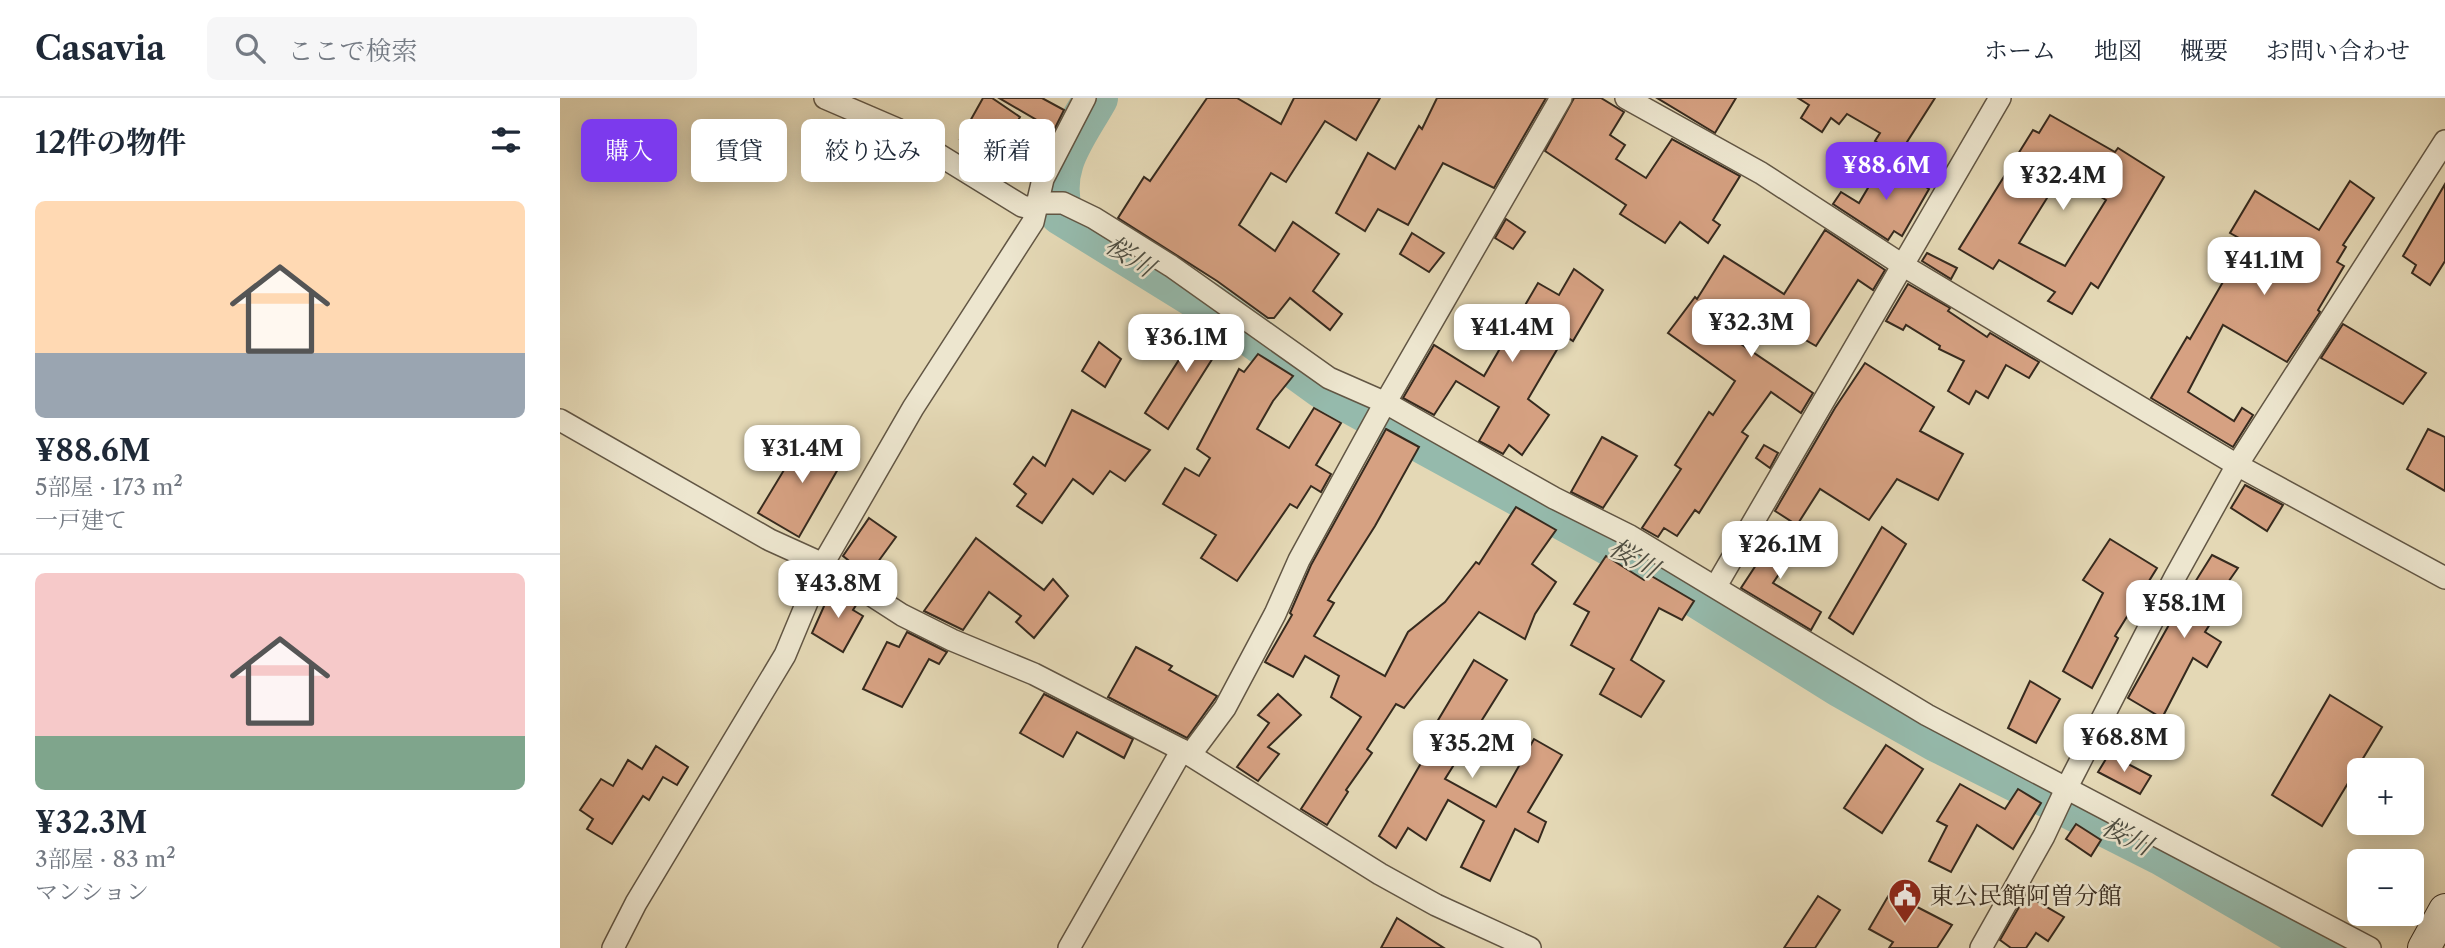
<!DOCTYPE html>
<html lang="ja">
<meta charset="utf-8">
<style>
body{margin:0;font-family:"Libre Caslon Text","Noto Serif JP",serif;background:#f6f6f7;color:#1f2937;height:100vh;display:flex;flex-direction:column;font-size:26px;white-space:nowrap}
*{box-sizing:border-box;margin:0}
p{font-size:23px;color:#747a83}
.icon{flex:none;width:38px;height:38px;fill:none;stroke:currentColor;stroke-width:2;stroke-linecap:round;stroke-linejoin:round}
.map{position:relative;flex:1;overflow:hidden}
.sheet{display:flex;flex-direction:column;background:#fff;width:560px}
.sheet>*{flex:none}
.top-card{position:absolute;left:21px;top:21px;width:665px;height:63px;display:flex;gap:14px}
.controls{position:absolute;left:1787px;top:660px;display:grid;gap:14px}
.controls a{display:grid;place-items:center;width:77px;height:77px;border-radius:10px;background:#fff;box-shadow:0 4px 18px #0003;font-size:35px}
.price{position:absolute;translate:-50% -60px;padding:0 16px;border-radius:14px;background:#fff;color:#222;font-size:23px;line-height:46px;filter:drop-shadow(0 2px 4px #0008)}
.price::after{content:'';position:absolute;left:50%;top:42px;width:21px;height:16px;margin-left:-10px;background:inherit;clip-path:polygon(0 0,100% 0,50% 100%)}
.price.current{background:#7c3aed;color:#fff}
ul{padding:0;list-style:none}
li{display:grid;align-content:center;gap:14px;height:371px;padding:0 35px}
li+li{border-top:2px solid #e0e1e3}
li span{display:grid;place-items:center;height:217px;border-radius:10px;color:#555}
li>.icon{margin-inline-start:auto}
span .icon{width:126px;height:126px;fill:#fffc;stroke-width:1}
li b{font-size:30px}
h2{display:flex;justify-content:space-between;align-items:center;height:84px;padding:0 35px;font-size:30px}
.tag{padding:0 24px;border-radius:10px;background:#fff;box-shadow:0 4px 18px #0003;font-size:24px;line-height:63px}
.tag.current{background:#7c3aed;color:#fff}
header{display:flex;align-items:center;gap:42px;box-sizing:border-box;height:98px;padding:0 35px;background:#fff;border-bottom:2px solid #e0e1e3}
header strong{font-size:33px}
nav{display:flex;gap:38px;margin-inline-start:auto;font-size:24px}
.search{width:490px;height:63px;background:#f6f6f7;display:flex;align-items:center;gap:18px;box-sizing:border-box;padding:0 24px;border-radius:10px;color:#747a83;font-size:26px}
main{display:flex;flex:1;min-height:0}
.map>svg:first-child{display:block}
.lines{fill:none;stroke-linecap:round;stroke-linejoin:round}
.river{stroke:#95baac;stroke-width:44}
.building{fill:#d6a182;stroke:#362a1e;stroke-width:2;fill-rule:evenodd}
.street-casing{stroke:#625644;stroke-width:24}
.secondary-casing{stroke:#362a1e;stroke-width:34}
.street{stroke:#ede6cf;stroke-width:21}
.secondary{stroke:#ede6cf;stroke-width:32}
.labels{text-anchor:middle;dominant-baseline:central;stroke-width:5;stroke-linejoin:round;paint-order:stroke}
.poi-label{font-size:24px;fill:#362a1e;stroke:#ede6cf;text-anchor:start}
.water-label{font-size:26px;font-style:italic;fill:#4e4e42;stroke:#ede6cf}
</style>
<header>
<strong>Casavia</strong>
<div class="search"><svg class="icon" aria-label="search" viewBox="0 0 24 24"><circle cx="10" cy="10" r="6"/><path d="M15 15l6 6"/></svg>ここで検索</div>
<nav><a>ホーム</a><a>地図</a><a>概要</a><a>お問い合わせ</a></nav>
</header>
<main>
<section class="sheet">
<h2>12件の物件<svg class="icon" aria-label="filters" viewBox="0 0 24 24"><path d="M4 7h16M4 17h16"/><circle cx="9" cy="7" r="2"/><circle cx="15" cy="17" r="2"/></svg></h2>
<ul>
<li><span style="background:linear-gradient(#ffd9b3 70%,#9aa5b1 0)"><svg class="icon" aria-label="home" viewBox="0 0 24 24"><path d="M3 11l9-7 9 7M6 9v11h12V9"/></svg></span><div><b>¥88.6M</b><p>5部屋 · 173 m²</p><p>一戸建て</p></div></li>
<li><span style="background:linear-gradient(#f6c9c9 75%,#7fa58c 0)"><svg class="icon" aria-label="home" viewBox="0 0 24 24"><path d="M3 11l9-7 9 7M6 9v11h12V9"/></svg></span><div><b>¥32.3M</b><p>3部屋 · 83 m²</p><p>マンション</p></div></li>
</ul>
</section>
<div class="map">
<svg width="1885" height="850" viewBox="0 0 1885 850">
<rect width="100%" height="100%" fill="#e4d8b5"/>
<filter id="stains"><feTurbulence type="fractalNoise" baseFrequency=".00286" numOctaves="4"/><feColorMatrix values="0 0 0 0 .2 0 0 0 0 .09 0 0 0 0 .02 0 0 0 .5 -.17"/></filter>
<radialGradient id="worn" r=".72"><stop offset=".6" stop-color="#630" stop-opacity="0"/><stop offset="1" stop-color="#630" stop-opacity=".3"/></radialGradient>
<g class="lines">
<path class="river" d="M536 0C514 39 488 68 501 115L653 209 763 289 1081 463 1280 587 1377 642 1601 755 1765 850"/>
</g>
<g class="building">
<path d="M423 0H432L460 19 435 60 400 41Z"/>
<path d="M439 0H482L504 12 494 32Z"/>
<path d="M647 0H677L721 26 734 0H820L796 42 765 23 726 84 711 75 679 127 715 153 733 124 779 156 753 193 782 216 770 232 730 200 714 220H708L657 183 558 120 584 79 590 83Z"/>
<path d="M877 0H986L934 90 883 65 848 127 818 111 805 133 776 115 808 55 835 71 859 28 862 31Z"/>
<path d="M1014 0H1041L1064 14 1050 37 1065 47 1056 61 1086 80 1112 41 1180 78 1153 122 1160 127 1148 145 1120 124 1105 145 1060 116 1066 107 985 53Z"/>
<path d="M1097 0H1176L1155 35Z"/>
<path d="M1238 0H1375L1338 58 1315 43 1320 35 1287 16 1279 26 1271 20 1262 34 1241 20 1249 7Z"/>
<path d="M1490 17 1555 54 1558 50 1604 79 1538 190 1531 185 1512 216 1488 203 1495 194 1439 162 1433 171 1399 151 1473 32 1479 35ZM1502 76 1546 102 1505 168 1459 145Z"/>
<path d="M1324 63 1369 91 1342 138 1334 133 1328 142 1273 106 1281 94 1299 105Z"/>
<path d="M1790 83 1814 100 1783 147 1786 149 1777 164 1784 168 1758 212 1760 214 1727 264 1663 227 1628 294 1674 323 1682 310 1693 317 1673 349 1591 300 1627 239 1630 241 1686 144 1670 135 1695 93 1759 132Z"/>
<path d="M1885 86V163L1870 187 1852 175 1856 167 1843 158Z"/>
<path d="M946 121 965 134 953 151 935 140Z"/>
<path d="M1265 132 1325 172 1313 192 1298 182 1256 248 1200 216 1178 244 1253 295 1241 315 1211 294 1182 334 1188 338 1139 415 1135 412 1117 438 1104 430 1098 439 1082 430 1121 371 1115 367 1149 314 1153 317 1175 283 1108 235 1135 199 1137 201 1164 158 1224 196Z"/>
<path d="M852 135 884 155 869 174 840 156Z"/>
<path d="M1367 155 1397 170 1391 181 1362 163Z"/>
<path d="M1014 171 1043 192 1013 243 1005 238 968 301 989 317 962 357 949 347 943 356 919 343 939 309 896 283 874 317 843 300 874 247 924 278 978 185 999 197Z"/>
<path d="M1348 186 1390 210 1388 213 1427 239 1430 235 1479 264 1469 280 1446 267 1428 300 1416 293 1409 306 1388 293 1404 263 1379 251 1380 248 1346 227 1343 232 1326 223Z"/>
<path d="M645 221 668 236 608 331 585 315Z"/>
<path d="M1783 226 1866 275 1843 306 1761 260Z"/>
<path d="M539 244 561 261 545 289 522 273Z"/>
<path d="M698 256 733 278 713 303 697 331 729 350 754 310 781 325 756 367 771 376 761 394 751 388 737 410 730 406 677 483 641 460 656 437 603 406 625 370 639 378 650 360 637 351 679 271 684 274Z"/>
<path d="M1305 265 1374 309 1360 333 1403 356 1378 402 1337 381 1309 422 1260 391 1237 427 1215 413 1275 310Z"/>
<path d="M512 312 590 352 565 383 550 373 533 396 513 381 482 425 457 408 466 396 454 386 473 359 485 368Z"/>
<path d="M826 331 859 349 815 428 768 502 774 505 754 538 825 578 848 534 885 504 916 464 919 466 956 409 996 432 972 466 996 484 975 516 965 541 919 514 844 610 836 606 807 651 812 655 786 692 788 694 767 727 741 711 801 619 771 599 779 578 745 558 733 579 705 564 732 517 730 515 751 467Z"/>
<path d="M1868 331 1885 339V393L1847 371Z"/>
<path d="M247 334 286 357 239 439 198 415Z"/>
<path d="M1042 339 1077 358 1043 410 1011 394Z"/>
<path d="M1204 347 1218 355 1210 370 1196 360Z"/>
<path d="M1685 387 1723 407 1707 433 1671 410Z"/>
<path d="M309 420 336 439 307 479 286 465 288 462 283 458Z"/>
<path d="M1221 429 1242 442 1213 485 1261 514 1251 532 1181 490Z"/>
<path d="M1322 429 1346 446 1293 536 1269 520Z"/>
<path d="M416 440 484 492 493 481 508 498 474 540 456 524 461 518 429 494 403 532 364 513Z"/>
<path d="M1550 441 1597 470 1555 538 1558 540 1532 590 1503 573 1543 495 1523 482Z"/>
<path d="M1652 457 1678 470 1657 500 1664 504 1645 534 1661 544 1647 569 1633 560 1602 620 1568 600 1615 516Z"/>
<path d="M1046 458 1084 482 1088 476 1134 503 1122 522 1099 510 1071 562 1104 583 1081 619 1040 596 1054 571 1011 547 1029 514 1014 506Z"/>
<path d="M273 488 298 504 293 512 303 518 283 554 252 535Z"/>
<path d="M347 534 387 554 379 566 369 561 342 609 303 591 327 544 339 549Z"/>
<path d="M576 549 612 568 609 572 657 598 627 640 548 599Z"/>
<path d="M914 562 947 582 885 681 936 709 974 641 1002 657 968 714 986 724 978 744 955 731 930 783 901 769 924 723 888 702 866 742 848 730 836 750 819 738 868 653 862 649Z"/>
<path d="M1470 583 1500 601 1476 645 1448 630Z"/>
<path d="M484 596 573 641 564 660 517 634 503 659 460 635Z"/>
<path d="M718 596 741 617 708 649 719 656 698 683 677 669 709 625 698 617Z"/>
<path d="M1770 597 1822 629 1762 728 1712 697Z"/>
<path d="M1326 647 1363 671 1322 735 1284 710Z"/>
<path d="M96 648 128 669 117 687 103 679 89 702 83 698 52 746 27 731 33 721 20 712 41 681 53 688 68 662 82 671Z"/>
<path d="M1549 656 1591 678 1580 696 1538 674Z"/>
<path d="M1400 686 1445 711 1458 691 1481 705 1453 751 1417 727 1391 774 1369 763 1387 728 1377 723Z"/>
<path d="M1516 726 1541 742 1531 758 1506 741Z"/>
<path d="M1330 795 1392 827 1377 850H1329L1333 844 1309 831Z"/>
<path d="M1466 797 1504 819 1488 843 1476 835 1466 850H1451L1440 842Z"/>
<path d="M1258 798 1280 812 1255 850H1224Z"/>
<path d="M837 820 884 850H821Z"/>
</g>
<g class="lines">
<defs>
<g id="street">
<path d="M265 0 337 31 462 108 475 111"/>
<path d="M1066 0 1201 75 1344 168 1677 367 1885 480"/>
<path d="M477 105H503L534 120 611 168 769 280 826 305 994 400 1070 438 1367 617 1810 850"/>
<path d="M0 322 210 442 263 466 342 517 392 542 474 576 622 652 820 776 876 807 970 850"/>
<path d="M1156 488 1440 0"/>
<path d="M630 657 665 610 715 516 739 462 820 314 1001 0"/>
<path d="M53 850 76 805 225 557 263 466 353 310 473 124 483 81 525 0"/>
<path d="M509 850 622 652"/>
<path d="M1421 850 1484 738 1506 691 1615 479 1677 367 1885 43"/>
</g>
<path id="secondary" d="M1864 850 1885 812"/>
</defs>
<use href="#street" class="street-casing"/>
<use href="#secondary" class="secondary-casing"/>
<use href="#street" class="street"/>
<use href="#secondary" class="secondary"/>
</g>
<defs>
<symbol id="civic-pin" viewBox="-11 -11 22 30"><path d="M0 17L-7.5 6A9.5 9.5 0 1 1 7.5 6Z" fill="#8f2418" stroke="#ede6cf"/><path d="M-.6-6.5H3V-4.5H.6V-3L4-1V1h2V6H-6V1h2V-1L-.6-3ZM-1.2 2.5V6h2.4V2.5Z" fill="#fff"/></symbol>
</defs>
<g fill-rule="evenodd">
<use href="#civic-pin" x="1326" y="778" width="38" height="52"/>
</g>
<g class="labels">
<g class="poi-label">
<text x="1370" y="797">東公民館阿曽分館</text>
</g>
<g class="water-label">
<text transform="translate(570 158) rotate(32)">桜川</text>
<text transform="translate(1074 460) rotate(30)">桜川</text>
<text transform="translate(1567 738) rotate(27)">桜川</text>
</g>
</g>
<rect width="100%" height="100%" filter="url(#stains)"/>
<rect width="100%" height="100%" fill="url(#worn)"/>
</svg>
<div class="controls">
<a>+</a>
<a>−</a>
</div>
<b class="price current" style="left:1326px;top:104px">¥88.6M</b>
<b class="price" style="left:1503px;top:114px">¥32.4M</b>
<b class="price" style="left:1704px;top:199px">¥41.1M</b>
<b class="price" style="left:1191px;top:261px">¥32.3M</b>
<b class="price" style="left:952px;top:266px">¥41.4M</b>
<b class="price" style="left:626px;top:276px">¥36.1M</b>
<b class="price" style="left:242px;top:387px">¥31.4M</b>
<b class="price" style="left:1220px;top:483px">¥26.1M</b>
<b class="price" style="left:278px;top:522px">¥43.8M</b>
<b class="price" style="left:1624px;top:542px">¥58.1M</b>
<b class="price" style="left:1564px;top:676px">¥68.8M</b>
<b class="price" style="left:912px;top:682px">¥35.2M</b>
<div class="top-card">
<a class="tag current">購入</a>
<a class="tag">賃貸</a>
<a class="tag">絞り込み</a>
<a class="tag">新着</a>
</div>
</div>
</main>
